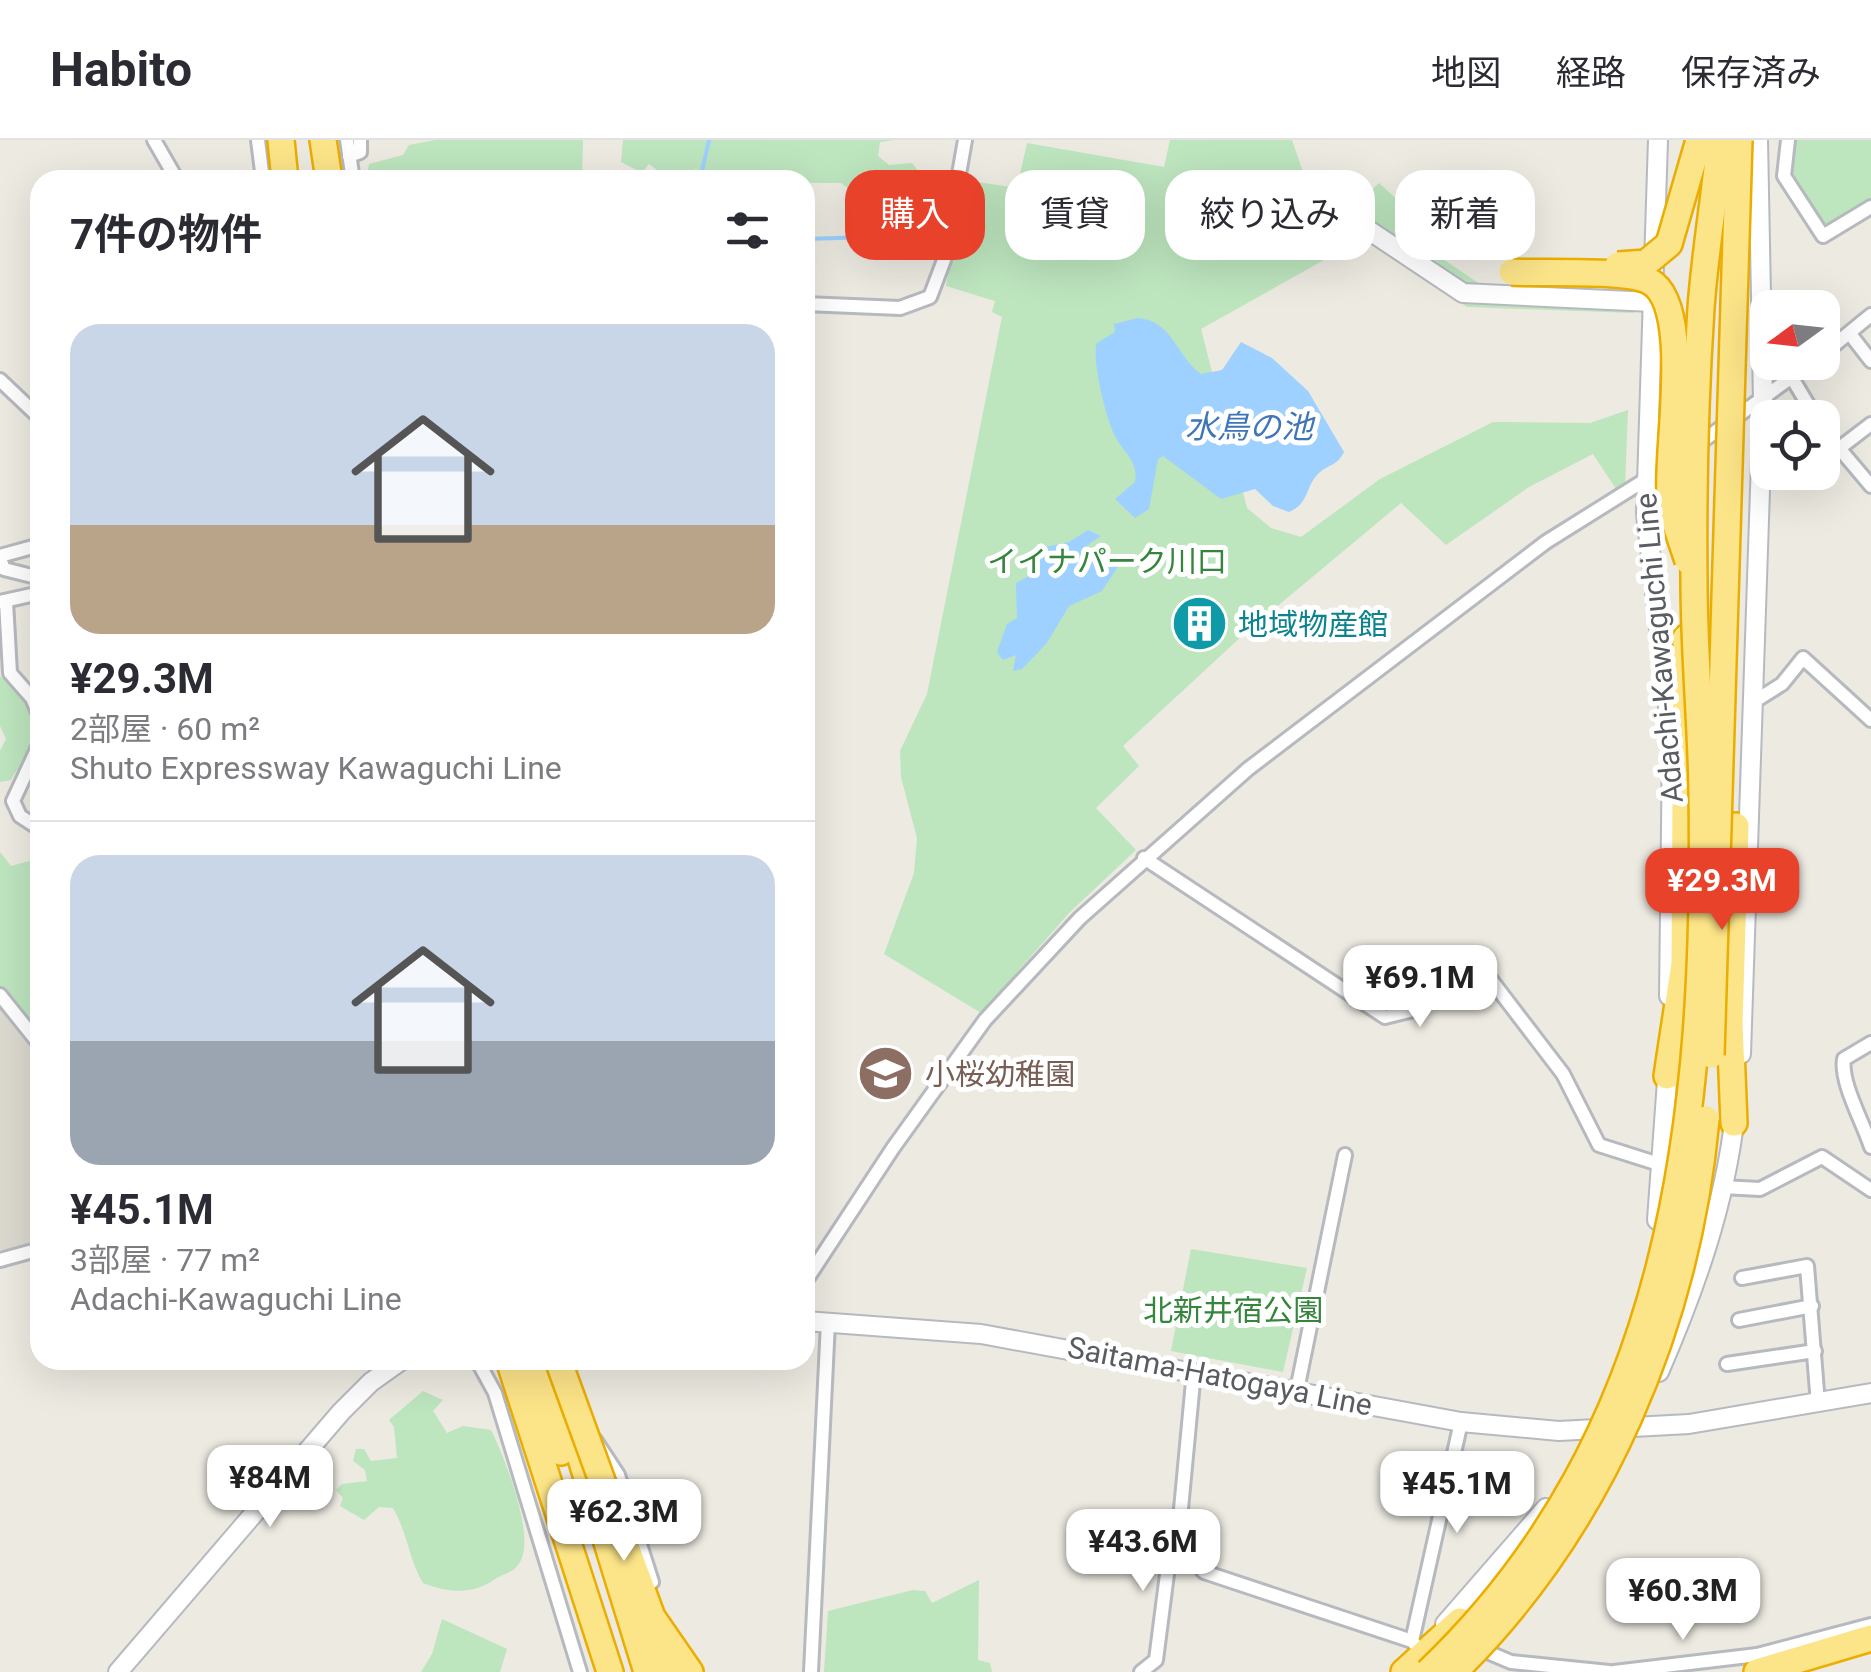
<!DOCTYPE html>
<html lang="ja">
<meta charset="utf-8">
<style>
body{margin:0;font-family:Roboto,"Noto Sans JP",sans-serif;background:#f7f7f7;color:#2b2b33;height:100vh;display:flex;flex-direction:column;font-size:38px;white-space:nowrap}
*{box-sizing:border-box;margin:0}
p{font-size:32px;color:#7c7c81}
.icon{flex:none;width:55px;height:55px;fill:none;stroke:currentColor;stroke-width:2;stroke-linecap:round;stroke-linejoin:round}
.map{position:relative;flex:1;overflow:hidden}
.sheet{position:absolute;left:30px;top:30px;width:785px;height:1200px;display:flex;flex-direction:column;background:#fff;border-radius:30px;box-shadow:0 10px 40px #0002}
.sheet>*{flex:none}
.hud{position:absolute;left:845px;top:30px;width:875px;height:90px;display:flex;gap:20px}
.needle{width:65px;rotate:255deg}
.buttons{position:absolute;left:1750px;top:150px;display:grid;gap:20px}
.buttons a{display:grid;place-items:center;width:90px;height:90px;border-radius:20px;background:#fff;box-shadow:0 10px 40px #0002;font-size:50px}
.price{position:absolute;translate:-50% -85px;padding:0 22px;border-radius:20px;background:#fff;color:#222;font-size:32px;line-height:65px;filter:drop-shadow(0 2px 5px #0008)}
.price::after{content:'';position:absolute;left:50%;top:60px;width:30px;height:22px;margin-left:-15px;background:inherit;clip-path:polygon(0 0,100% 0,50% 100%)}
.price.current{background:#e8422b;color:#fff}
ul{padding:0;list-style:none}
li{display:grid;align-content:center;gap:20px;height:530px;padding:0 40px}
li+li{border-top:2px solid #e1e1e2}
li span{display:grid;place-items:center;height:310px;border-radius:30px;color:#555}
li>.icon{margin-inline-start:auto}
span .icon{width:180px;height:180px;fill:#fffc;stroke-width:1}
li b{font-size:42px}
h2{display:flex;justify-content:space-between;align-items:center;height:120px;padding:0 40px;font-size:42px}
.pill{padding:0 35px;border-radius:30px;background:#fff;box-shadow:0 10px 40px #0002;font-size:35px;line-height:90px}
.pill.current{background:#e8422b;color:#fff}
header{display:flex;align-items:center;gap:60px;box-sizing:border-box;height:140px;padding:0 50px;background:#fff;border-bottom:2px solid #e1e1e2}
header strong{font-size:48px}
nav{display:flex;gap:55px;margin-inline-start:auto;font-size:35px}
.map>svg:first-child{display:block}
.education{fill:#dcd9cf}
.green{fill:#bde5be}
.water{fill:#9ed1ff}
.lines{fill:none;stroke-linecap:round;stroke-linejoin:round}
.stream{stroke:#9ed1ff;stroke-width:4}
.street-casing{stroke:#b6b9be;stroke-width:18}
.secondary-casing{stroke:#b6bac0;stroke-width:22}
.highway-casing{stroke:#ecad01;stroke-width:30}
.street{stroke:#fff;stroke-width:12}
.secondary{stroke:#fff;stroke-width:18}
.highway{stroke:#fce488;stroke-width:25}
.highway-bridge-casing{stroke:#ecad01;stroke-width:30;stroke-linecap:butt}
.highway-bridge{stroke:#fce488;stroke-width:25}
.labels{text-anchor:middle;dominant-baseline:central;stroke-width:10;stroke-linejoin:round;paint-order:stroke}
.park-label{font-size:30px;fill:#35853c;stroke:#fff}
.culture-label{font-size:30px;fill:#0d838f;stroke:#fff;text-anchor:start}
.street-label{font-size:30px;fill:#595d62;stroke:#fff}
.education-label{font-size:30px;fill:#785e54;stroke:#fff;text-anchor:start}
.water-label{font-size:32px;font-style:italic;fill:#3f75b9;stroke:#fff}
</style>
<header>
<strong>Habito</strong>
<nav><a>地図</a><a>経路</a><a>保存済み</a></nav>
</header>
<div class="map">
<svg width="1871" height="1532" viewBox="0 0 1871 1532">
<rect width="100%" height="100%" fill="#eceae1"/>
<path class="education" d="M0 865 40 915V1102L16 1111 0 1110Z"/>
<g class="green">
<path d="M435 0H583L582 40H366L369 24 403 15 409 5Z"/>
<path d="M623 0H894L880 2 878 16 889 25 912 23 923 37 912 52 886 41 876 53 853 52 841 43H805L766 32 758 40H716L696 29 671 40 649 24 642 33 621 22Z"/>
<path d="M1170 0H1292L1312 58 1356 65 1379 43 1402 64 1413 54 1428 109 1483 146 1633 154V173L1467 167 1365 97 1201 189 1247 368 1271 388 1301 397 1380 339 1493 282 1590 283 1628 270 1625 347 1618 352 1593 314 1529 347 1446 405 1401 363 1244 494 1123 606 1139 626 1096 668 1136 710 1070 772 981 873 884 814 914 733 917 698 901 637 900 611 927 554 1002 177 992 172 995 161 946 146 964 40 1017 48 1027 3 1164 27Z"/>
<path d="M1779 0H1871V61L1827 92 1780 28Z"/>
<path d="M0 536C21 552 46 576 35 606 30 618 17 627 11 640L0 642V611L6 599 0 586Z"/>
<path d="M0 712 11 726 33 720 40 724V895L0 848Z"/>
<path d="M1191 1109 1307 1128 1283 1232 1171 1211Z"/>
<path d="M423 1251 443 1260 433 1271 447 1293 463 1286 491 1290C504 1316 536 1396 520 1422 514 1433 504 1433 495 1439 473 1455 449 1453 423 1443 408 1418 409 1396 393 1368L379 1367 364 1380 340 1366 343 1358 336 1350 342 1344 367 1341 365 1330 353 1321 356 1309H364L371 1321 397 1318 394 1287 389 1280Z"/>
<path d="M979 1440 978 1520 990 1523 992 1532H824L828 1471 913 1450 925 1451 932 1463Z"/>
<path d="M442 1479 507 1509 500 1532H421L432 1514Z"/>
</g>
<g class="water">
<path d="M1138 178C1173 181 1176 216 1201 234L1222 230 1241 202 1272 218 1308 251 1344 312C1337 326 1329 324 1319 333 1305 346 1310 363 1289 372L1273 366 1255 349 1221 359 1163 316 1158 319 1149 369 1135 378 1115 359 1135 342C1139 320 1122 312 1114 294 1106 278 1091 218 1097 203L1115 192 1114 184Z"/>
<path d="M1088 390 1101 396 1082 409V422L1117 414 1119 425 1102 451 1069 466 1047 503 1022 529 1013 531 1016 515 1003 520 997 512 1007 484 1017 478 1016 443 1027 437 1041 408 1069 402Z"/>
</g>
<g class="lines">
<g class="stream">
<path d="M700 40 709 0"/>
<path d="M805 99 937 95"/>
</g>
<defs>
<g id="street">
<path d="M154 0 177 40"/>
<path d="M258 0 263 40"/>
<path d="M347 0 353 40"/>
<path d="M1788 0 1784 36 1823 96 1871 67"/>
<path d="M349 16 360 12V0"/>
<path d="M805 164 900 168 930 157 944 120 965 0"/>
<path d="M1850 194 1871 221"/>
<path d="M1822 215 1871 175"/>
<path d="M1792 238 1816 278"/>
<path d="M0 240 40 278"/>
<path d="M1822 288 1871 346"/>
<path d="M1694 307 1813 222"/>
<path d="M1837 310 1871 284"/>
<path d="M0 416 40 405"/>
<path d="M0 419 4 429 40 438"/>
<path d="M6 461 10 533 32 558 40 577"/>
<path d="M0 462 40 453"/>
<path d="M1755 561 1782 544 1803 518 1871 580"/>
<path d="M40 603 13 661 20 676 40 689"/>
<path d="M1144 718 1385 877 1413 870 1485 832 1563 934 1599 1005 1662 1025"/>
<path d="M0 855 40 905"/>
<path d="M1871 903 1844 919C1840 942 1863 982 1871 1007"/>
<path d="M1722 1047 1760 1049 1822 1017 1871 1050"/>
<path d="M0 1120 40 1109"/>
<path d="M1742 1138 1807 1126 1818 1264"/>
<path d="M805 1142 893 1008 985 880 1080 778 1248 629 1546 402 1653 335"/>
<path d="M1739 1180 1812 1166"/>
<path d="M477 1220 495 1253 580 1532"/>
<path d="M1727 1224 1815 1211"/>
<path d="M1194 1231 1178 1401 1204 1432 1412 1501 1420 1510"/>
<path d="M1297 1250 1345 1015"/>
<path d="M595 1300 618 1335 652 1442"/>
<path d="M1412 1501 1461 1282"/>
<path d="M1485 1511 1511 1522 1609 1532"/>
<path d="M1760 1524 1757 1515 1871 1485"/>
<path d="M811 1532 828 1182"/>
<path d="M1141 1532 1156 1520 1167 1434 1178 1401"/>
<path d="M1614 1532 1757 1515"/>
</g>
<g id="secondary">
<path d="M1658 0 1646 374 1672 601 1669 856"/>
<path d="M1326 75 1349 77 1463 153 1652 162"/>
<path d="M1741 914 1763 261 1758 0"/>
<path d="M1657 1080 1668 927"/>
<path d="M805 1181 981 1194 1461 1282 1559 1291 1689 1284 1871 1253"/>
<path d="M1659 1232C1695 1149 1725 1065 1735 975"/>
<path d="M1445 1484 1546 1368"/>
<path d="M118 1532 341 1272 371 1242 402 1220"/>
</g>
<g id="highway">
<path d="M281 0 285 40"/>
<path d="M323 0 329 40"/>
<path d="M1667 936 1684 824 1686 498"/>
<path d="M1734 983 1730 884 1736 686"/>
<path d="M509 1220 610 1532"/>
<path d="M535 1220 561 1312"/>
<path d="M570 1283 647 1532"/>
<path d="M621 1393 652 1477 690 1532"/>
<path d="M643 1467 668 1532"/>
<path d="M1404 1532 1460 1481"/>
<path d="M1757 1532 1871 1498"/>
</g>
</defs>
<use href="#street" class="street-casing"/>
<use href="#secondary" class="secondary-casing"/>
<use href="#highway" class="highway-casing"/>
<use href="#street" class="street"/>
<use href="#secondary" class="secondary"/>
<use href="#highway" class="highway"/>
<defs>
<g id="highway-bridge">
<path d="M1618 125 1646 123 1669 104 1699 0"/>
<path d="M1512 132C1543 134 1625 129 1649 141 1694 164 1666 309 1670 355 1672 377 1681 399 1688 421"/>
<path d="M1711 915 1739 0"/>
<path d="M558 1220 621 1393"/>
<path d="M1428 1532C1676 1295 1707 976 1702 652 1701 582 1694 512 1694 442 1693 352 1695 259 1701 168 1705 112 1715 56 1720 0"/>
<path d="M1454 1532C1603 1386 1687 1184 1706 979"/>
</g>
</defs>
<use href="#highway-bridge" class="highway-bridge-casing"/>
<use href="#highway-bridge" class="highway-bridge"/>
</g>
<defs>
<symbol id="building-disc" viewBox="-11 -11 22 22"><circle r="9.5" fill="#0f9aa8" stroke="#fff"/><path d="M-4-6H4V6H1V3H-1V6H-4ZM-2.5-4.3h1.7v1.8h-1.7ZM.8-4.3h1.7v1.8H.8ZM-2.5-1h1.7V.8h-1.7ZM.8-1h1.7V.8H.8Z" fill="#fff"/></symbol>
<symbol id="school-disc" viewBox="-11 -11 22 22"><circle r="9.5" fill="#8d6e63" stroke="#fff"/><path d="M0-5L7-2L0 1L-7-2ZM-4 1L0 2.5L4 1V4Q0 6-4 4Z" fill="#fff"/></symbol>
</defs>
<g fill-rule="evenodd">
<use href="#building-disc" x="1168" y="452" width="63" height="63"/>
<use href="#school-disc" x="854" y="902" width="63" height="63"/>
</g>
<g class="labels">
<g class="park-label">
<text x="1107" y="421">イイナパーク川口</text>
<text x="1233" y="1170">北新井宿公園</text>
</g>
<g class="culture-label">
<text x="1238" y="484">地域物産館</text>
</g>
<g class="street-label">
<text transform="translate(1659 508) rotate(-95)">Adachi-Kawaguchi Line</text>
<text transform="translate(1220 1236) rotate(11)">Saitama-Hatogaya Line</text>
</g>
<g class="education-label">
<text x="925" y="934">小桜幼稚園</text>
</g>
<g class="water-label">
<text x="1249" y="287">水鳥の池</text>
</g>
</g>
</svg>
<div class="buttons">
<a><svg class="needle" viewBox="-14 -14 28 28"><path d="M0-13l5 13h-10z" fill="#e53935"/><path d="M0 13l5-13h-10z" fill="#7c7c81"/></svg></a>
<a><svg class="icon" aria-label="locate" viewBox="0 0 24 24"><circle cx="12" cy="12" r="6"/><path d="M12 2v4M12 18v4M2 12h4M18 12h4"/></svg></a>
</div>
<b class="price current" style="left:1722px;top:793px">¥29.3M</b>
<b class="price" style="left:1420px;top:890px">¥69.1M</b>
<b class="price" style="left:270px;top:1390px">¥84M</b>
<b class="price" style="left:1457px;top:1396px">¥45.1M</b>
<b class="price" style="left:624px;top:1424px">¥62.3M</b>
<b class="price" style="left:1143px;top:1454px">¥43.6M</b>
<b class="price" style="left:1683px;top:1503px">¥60.3M</b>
<div class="hud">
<a class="pill current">購入</a>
<a class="pill">賃貸</a>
<a class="pill">絞り込み</a>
<a class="pill">新着</a>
</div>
<section class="sheet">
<h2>7件の物件<svg class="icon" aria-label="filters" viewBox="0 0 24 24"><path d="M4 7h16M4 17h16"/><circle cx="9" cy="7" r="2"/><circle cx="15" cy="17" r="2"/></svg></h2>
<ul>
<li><span style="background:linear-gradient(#c9d6e8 65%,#b9a48a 0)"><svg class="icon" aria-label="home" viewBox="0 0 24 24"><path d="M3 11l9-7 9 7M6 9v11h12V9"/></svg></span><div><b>¥29.3M</b><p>2部屋 · 60 m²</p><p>Shuto Expressway Kawaguchi Line</p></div></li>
<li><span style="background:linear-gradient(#c9d6e8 60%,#9aa5b1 0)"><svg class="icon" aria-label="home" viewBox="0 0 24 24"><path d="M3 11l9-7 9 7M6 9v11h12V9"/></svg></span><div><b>¥45.1M</b><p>3部屋 · 77 m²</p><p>Adachi-Kawaguchi Line</p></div></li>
</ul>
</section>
</div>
